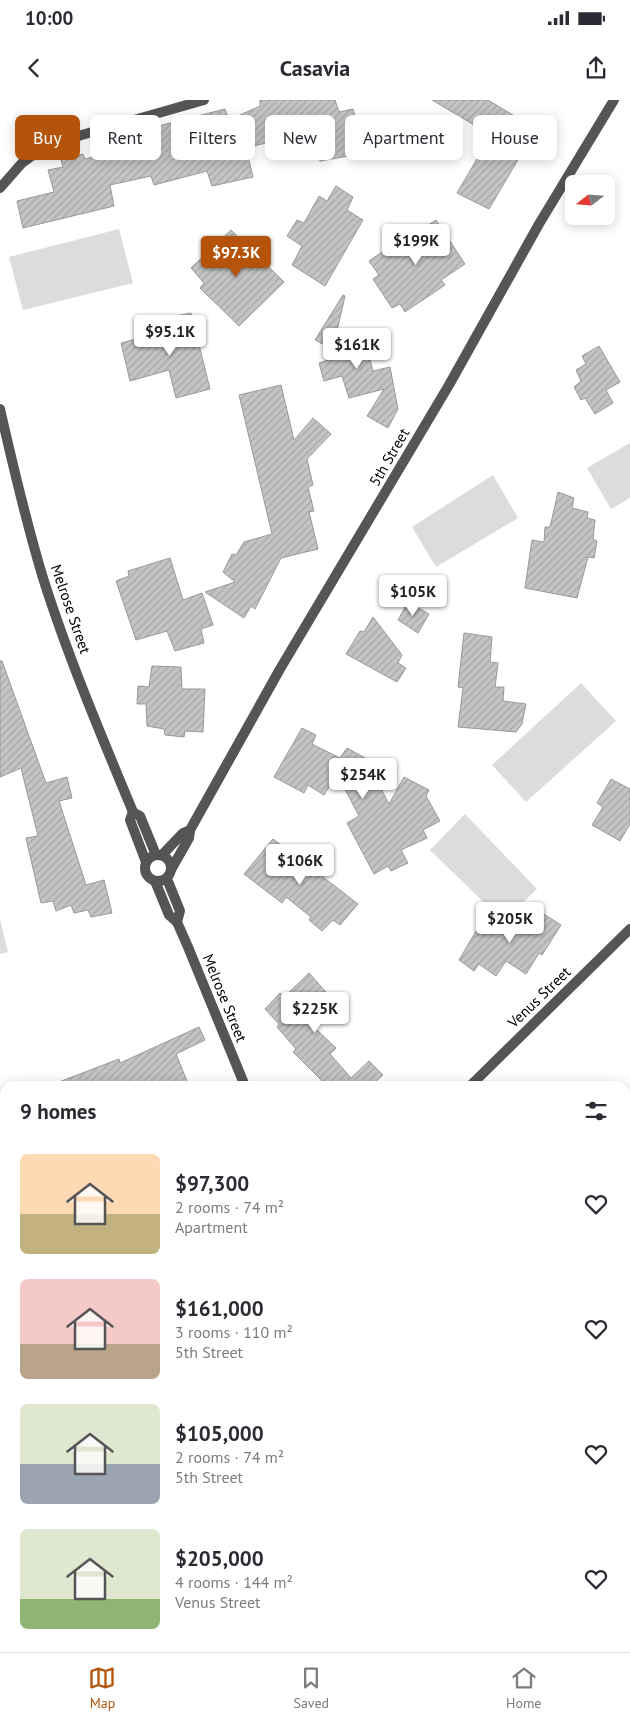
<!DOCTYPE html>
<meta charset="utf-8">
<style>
body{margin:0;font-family:"PT Sans",sans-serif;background:#f7f7f7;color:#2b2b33;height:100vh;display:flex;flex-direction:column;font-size:19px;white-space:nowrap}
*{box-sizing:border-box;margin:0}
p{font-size:16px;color:#7c7c81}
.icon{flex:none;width:28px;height:28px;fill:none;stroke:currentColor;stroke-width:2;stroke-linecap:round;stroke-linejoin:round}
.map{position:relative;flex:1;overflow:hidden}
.sheet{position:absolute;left:0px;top:981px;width:630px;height:571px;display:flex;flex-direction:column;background:#fff;border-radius:15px 15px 0 0;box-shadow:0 2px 12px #0003}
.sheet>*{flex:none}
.banner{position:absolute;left:15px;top:15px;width:600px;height:45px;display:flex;gap:10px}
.needle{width:32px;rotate:253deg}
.fabs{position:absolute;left:565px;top:75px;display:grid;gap:10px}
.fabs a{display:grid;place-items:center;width:50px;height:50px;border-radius:8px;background:#fff;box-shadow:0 2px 12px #0003;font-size:25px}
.price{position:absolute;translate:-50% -42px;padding:0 11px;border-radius:5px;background:#fff;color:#222;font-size:16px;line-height:32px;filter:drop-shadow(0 1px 2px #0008)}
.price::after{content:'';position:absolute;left:50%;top:30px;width:15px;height:11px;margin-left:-8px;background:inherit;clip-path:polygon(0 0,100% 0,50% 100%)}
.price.selected{background:#b45309;color:#fff}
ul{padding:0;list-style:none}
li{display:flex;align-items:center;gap:15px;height:125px;padding:0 20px}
li span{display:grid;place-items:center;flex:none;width:140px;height:100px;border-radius:8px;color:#555}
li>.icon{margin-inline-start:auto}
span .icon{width:60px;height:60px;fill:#fffc;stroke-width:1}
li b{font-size:21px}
h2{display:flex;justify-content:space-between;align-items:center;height:60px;padding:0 20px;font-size:21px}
.chip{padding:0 18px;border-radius:8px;background:#fff;box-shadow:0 2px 12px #0003;font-size:18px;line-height:45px}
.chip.selected{background:#b45309;color:#fff}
.status{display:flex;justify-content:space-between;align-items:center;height:35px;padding:0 25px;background:#fff;direction:ltr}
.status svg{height:14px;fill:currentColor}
header{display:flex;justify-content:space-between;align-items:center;height:65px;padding:0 20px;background:#fff;font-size:22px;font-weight:800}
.dock{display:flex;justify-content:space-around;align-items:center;height:70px;border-top:1px solid #e1e1e2;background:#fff;font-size:14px;color:#7c7c81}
.dock a{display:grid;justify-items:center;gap:2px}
.dock .selected{color:#b45309}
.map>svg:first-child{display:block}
.grass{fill:#dcdcdc}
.building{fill:url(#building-hatch);stroke:#999}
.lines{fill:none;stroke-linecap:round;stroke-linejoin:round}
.minor{stroke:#555;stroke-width:10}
.tertiary{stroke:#555;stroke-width:10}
.labels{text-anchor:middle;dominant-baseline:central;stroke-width:4;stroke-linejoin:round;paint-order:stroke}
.street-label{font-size:15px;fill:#000;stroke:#fff}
</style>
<div class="status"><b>10:00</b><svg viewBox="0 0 49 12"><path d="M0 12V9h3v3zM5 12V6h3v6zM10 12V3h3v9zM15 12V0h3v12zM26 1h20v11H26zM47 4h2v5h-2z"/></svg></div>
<header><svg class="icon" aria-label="back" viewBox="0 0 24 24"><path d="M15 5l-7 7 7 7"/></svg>Casavia<svg class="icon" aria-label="share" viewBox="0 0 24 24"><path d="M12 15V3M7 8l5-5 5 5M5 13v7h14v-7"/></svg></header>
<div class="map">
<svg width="630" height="1552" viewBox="0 0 630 1552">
<defs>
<pattern id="building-hatch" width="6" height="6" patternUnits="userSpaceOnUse" patternTransform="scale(1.25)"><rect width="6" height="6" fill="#c4c4c4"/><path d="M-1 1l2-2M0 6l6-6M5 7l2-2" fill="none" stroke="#a7a7a7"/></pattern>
</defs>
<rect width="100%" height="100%" fill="#fff"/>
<g class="grass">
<path d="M119 129 133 183 23 210 9 157Z"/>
<path d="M630 343V398L611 409 587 368Z"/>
<path d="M493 375 518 418 436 467 412 427Z"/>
<path d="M581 583 616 621 526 702 492 665Z"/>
<path d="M465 714 537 789 503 821 430 750Z"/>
<path d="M0 819 8 852 0 854Z"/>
</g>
<g class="building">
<path d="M260 0H335L339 12 353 9 365 53 320 61 310 32 246 48 253 77 212 86 207 71 154 85 151 76 110 85 114 106 23 128 17 101 54 92 48 70 63 67 61 60 83 54 85 59 143 44 139 31 225 9 229 20 260 6Z"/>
<path d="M432 0H488L536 29 489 109 457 93 491 35Z"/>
<path d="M336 86 353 97 347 110 363 120 325 186 292 165 302 146 287 136 297 120 304 123 319 96 327 101Z"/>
<path d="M436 120 465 164 441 180 445 185 405 212 400 204 392 208 373 179 379 175 369 161 398 141 396 138 410 130 413 135Z"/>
<path d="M231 130 284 182 239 226 200 188 204 183 191 168Z"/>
<path d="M343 195 345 196 335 240 354 235 361 258 369 256 373 271 390 267 398 309 388 328 367 316 384 289 349 298 342 276 324 281 319 263 343 255 315 240Z"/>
<path d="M191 213 210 289 176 298 169 270 130 281 121 243 170 230 167 218Z"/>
<path d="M599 246 620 282 606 290 613 303 595 314 585 298 581 300 574 287 581 281 576 270 586 264 582 256Z"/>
<path d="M281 285 294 340 313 318 331 334 307 359 313 385 308 387 314 411 309 412 318 449 281 458 255 509 251 506 244 518 205 492 235 482 223 472 232 454 236 455 244 442 272 434 239 295Z"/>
<path d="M558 392 574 398 572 408 588 412 587 418 595 420 593 439 597 441 594 458 588 457 577 498 525 488 532 440 544 442 545 427H550Z"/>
<path d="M170 458 183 500 202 493 213 525 201 529 204 543 175 551 167 531 136 540 116 481 129 476 128 471Z"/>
<path d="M408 502 429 514 418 533 398 520Z"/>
<path d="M373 517 402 555 398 563 406 568 397 582 346 554 360 531 364 532Z"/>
<path d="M464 533 492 537 490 562 498 563 495 587H504L503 601 526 604 522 624 516 632 458 627 463 588 458 587Z"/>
<path d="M0 561H2L46 683 67 677 72 698 59 701 86 785 104 780 112 813 91 817 88 810 74 813 71 805 56 811 53 801 41 803 26 738 38 736 21 668 0 677Z"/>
<path d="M152 566 181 567 182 589H205L203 632 185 631 184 637 165 635 164 629 147 626 146 604H137L138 586 149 587Z"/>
<path d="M302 628 316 635 312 644 340 658 347 648 365 658 389 704 404 677 429 690 426 696 440 721 423 730 427 738 401 750 408 763 391 771 388 766 374 774 347 723 359 716 337 674 324 695 308 685 304 693 274 677Z"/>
<path d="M611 679 630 689V724L620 741 592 725 603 707 597 703Z"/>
<path d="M273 739 289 751 285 757 292 753 358 804 340 825 333 820 322 831 309 820 311 817 286 797 282 803 244 774Z"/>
<path d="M521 810 539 820 544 814 561 825 542 855 539 853 526 874 506 861 496 876 479 864 474 871 459 860 482 821 504 835Z"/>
<path d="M309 873 334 901 326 910 328 913 315 928 336 948 330 954 351 978 369 961 383 975 371 986H327L293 952 296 949 277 927 279 924 265 909 280 893 284 897Z"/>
<path d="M199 927 205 940 176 954 189 986H51V985L119 959 120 963Z"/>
</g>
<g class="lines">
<g class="minor">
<path d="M0 88 22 63 47 45 204 0"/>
<path d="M162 755 183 733 190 730"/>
<path d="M172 768 189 738 190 730 280 569 449 285 539 124 614 0"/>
<path d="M470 986 630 829"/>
<path d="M0 1231 5 1230"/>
<path d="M513 1548 515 1552"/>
<path d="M228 1552 229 1548"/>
</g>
<g class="tertiary">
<path d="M0 309C13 366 26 422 43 478 68 557 101 635 133 712L140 716 156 755"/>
<path d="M133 712 130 720 146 762"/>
<circle cx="158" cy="768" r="13"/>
<path d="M167 779 180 811 177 822"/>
<path d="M155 781 169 815 177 822 188 847 245 986"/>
<path d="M623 1548 627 1552"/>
</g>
</g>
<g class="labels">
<g class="street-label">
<text transform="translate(389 357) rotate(-60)">5th Street</text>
<text transform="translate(71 509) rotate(71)">Melrose Street</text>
<text transform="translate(539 897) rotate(-44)">Venus Street</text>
<text transform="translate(225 898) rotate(68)">Melrose Street</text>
</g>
</g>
</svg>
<div class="fabs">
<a><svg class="needle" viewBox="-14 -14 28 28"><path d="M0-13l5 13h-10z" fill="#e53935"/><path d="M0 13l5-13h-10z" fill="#7c7c81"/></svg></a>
</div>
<b class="price" style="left:416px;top:166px">$199K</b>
<b class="price selected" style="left:236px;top:178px">$97.3K</b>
<b class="price" style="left:170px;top:257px">$95.1K</b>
<b class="price" style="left:357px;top:270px">$161K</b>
<b class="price" style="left:413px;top:517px">$105K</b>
<b class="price" style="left:363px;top:700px">$254K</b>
<b class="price" style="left:300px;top:786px">$106K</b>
<b class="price" style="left:510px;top:844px">$205K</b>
<b class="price" style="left:315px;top:934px">$225K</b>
<div class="banner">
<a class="chip selected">Buy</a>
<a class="chip">Rent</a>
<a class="chip">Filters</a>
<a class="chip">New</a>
<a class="chip">Apartment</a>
<a class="chip">House</a>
</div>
<section class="sheet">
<h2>9 homes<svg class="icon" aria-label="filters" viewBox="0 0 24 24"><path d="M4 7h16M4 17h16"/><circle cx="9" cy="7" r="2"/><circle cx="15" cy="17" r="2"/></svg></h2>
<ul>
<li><span style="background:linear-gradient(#ffd9b3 60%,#c2b280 0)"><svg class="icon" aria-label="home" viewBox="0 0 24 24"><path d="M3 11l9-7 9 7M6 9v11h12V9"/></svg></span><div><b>$97,300</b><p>2 rooms · 74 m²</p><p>Apartment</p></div><svg class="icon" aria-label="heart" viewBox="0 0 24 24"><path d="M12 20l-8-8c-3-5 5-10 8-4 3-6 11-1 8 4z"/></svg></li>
<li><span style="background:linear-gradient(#f6c9c9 65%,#b9a48a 0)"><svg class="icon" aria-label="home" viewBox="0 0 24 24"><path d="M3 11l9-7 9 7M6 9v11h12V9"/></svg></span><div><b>$161,000</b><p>3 rooms · 110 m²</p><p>5th Street</p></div><svg class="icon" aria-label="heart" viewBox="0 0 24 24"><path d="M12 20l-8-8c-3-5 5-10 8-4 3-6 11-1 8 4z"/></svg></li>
<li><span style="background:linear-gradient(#dfe7d0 60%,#9aa5b1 0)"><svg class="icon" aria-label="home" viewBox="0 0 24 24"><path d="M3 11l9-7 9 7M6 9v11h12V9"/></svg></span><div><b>$105,000</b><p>2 rooms · 74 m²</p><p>5th Street</p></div><svg class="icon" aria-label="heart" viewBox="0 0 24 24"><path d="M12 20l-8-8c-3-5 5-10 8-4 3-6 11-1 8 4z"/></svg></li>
<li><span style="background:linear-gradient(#dfe7d0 70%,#8fb573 0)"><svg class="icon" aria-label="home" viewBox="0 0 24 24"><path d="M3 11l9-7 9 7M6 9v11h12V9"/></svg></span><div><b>$205,000</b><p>4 rooms · 144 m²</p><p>Venus Street</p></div><svg class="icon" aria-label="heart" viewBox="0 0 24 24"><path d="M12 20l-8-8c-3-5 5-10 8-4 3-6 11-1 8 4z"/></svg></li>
</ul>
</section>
</div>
<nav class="dock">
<a class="selected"><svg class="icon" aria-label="map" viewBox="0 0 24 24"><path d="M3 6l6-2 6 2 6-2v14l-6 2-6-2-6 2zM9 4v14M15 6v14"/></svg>Map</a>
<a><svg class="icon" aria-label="saved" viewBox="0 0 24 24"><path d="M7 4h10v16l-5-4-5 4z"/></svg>Saved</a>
<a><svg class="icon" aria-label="home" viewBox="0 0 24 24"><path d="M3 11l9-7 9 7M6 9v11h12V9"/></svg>Home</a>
</nav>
